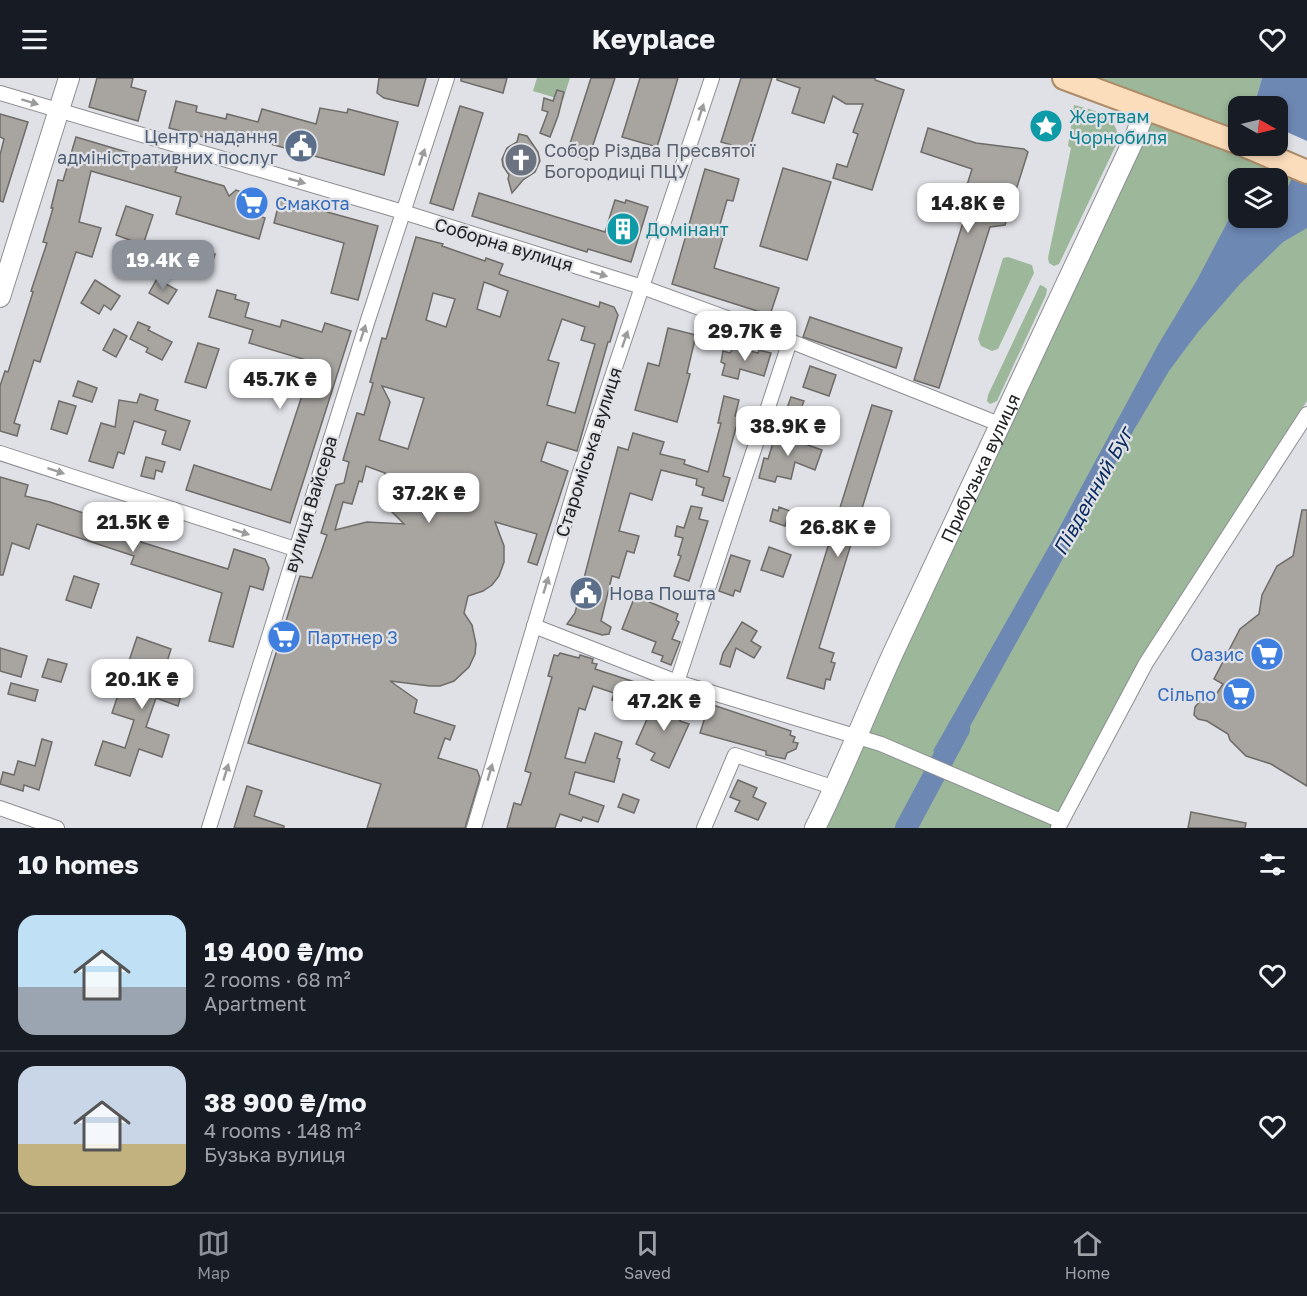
<!DOCTYPE html>
<meta charset="utf-8">
<style>
body{margin:0;font-family:"Golos Text",sans-serif;background:#242831;color:#f1f3f6;height:100vh;display:flex;flex-direction:column;font-size:22px;white-space:nowrap}
*{box-sizing:border-box;margin:0}
p{font-size:20px;color:#9ea1a6}
.icon{flex:none;width:33px;height:33px;fill:none;stroke:currentColor;stroke-width:2;stroke-linecap:round;stroke-linejoin:round}
.map{position:relative;height:750px;overflow:hidden}
.sheet{display:flex;flex-direction:column;background:#171b24;flex:1}
.sheet>*{flex:none}
.needle{width:39px;rotate:98deg}
.controls{position:absolute;left:1228px;top:18px;display:grid;gap:12px}
.controls a{display:grid;place-items:center;width:60px;height:60px;border-radius:12px;background:#171b24;box-shadow:0 3px 9px #0003;font-size:30px}
.price{position:absolute;translate:-50% -51px;padding:0 14px;border-radius:12px;background:#fff;color:#222;font-size:20px;line-height:39px;filter:drop-shadow(0 2px 3px #0008)}
.price::after{content:'';position:absolute;left:50%;top:36px;width:18px;height:14px;margin-left:-9px;background:inherit;clip-path:polygon(0 0,100% 0,50% 100%)}
.price.selected{background:#8c9099;color:#fff}
ul{padding:0;list-style:none}
li{display:flex;align-items:center;gap:18px;height:150px;padding:0 18px}
li+li{border-top:2px solid #363941}
li span{display:grid;place-items:center;flex:none;width:168px;height:120px;border-radius:18px;color:#555}
li>.icon{margin-inline-start:auto}
span .icon{width:72px;height:72px;fill:#fffc;stroke-width:1}
li b{font-size:26px}
h2{display:flex;justify-content:space-between;align-items:center;height:72px;padding:0 18px;font-size:26px}
header{display:flex;justify-content:space-between;align-items:center;height:78px;padding:0 18px;background:#171b24;font-size:27px;font-weight:700}
.tabs{display:flex;justify-content:space-around;align-items:center;height:84px;border-top:2px solid #363941;background:#171b24;font-size:16px;color:#9ea1a6}
.tabs a{display:grid;justify-items:center;gap:3px}
.tabs .selected{color:#8c9099}
.map>svg:first-child{display:block}
.green{fill:#9cb79a;fill-rule:evenodd}
.water{fill:#6d88b3}
.lines{fill:none;stroke-linecap:round;stroke-linejoin:round}
.river{stroke:#6d88b3;stroke-width:22}
.building{fill:#a8a5a1;stroke:#6e6b68;stroke-width:1.5;fill-rule:evenodd}
.street-casing{stroke:#8c8e92;stroke-width:16}
.secondary-casing{stroke:#8c8e92;stroke-width:22}
.primary-casing{stroke:#ad8d69;stroke-width:26}
.street{stroke:#fff;stroke-width:14}
.secondary{stroke:#fff;stroke-width:20}
.primary{stroke:#fbddbb;stroke-width:22}
.oneway{fill:#9b9c9c}
.labels{text-anchor:middle;dominant-baseline:central;stroke-width:4.5;stroke-linejoin:round;paint-order:stroke}
.culture-label{font-size:18px;fill:#0d838f;stroke:#dfe1e6;text-anchor:start}
.service-label{font-size:18px;fill:#4e5e75;stroke:#dfe1e6;text-anchor:end}
.worship-label{font-size:18px;fill:#5b616d;stroke:#dfe1e6;text-anchor:start}
.shop-label{font-size:18px;fill:#366cbe;stroke:#dfe1e6;text-anchor:start}
.street-label{font-size:18px;fill:#212224;stroke:#dfe1e6}
.water-label{font-size:20px;font-style:italic;fill:#082a5f;stroke:#dfe1e6}
</style>
<header><svg class="icon" aria-label="menu" viewBox="0 0 24 24"><path d="M4 6h16M4 12h16M4 18h16"/></svg>Keyplace<svg class="icon" aria-label="heart" viewBox="0 0 24 24"><path d="M12 20l-8-8c-3-5 5-10 8-4 3-6 11-1 8 4z"/></svg></header>
<div class="map">
<svg width="1307" height="750" viewBox="0 0 1307 750">
<rect width="100%" height="100%" fill="#dfe1e6"/>
<g class="green">
<path d="M537 0H570L563 22 533 13Z"/>
<path d="M1086 0H1262L1254 28H1239V57Z"/>
<path d="M1074 27C1094 32 1119 37 1118 63L1059 186 1054 188 1049 185 1048 180 1071 70 1068 68Z"/>
<path d="M1149 38 1307 100V323L1141 582 1058 736 865 655ZM1239 100H1278V140H1239Z"/>
<path d="M1008 179 1032 187 1034 195 998 271 992 273 981 268 978 261 1003 180Z"/>
<path d="M1040 207 1043 208 1047 211 1046 217 997 323 990 326 987 323 988 317Z"/>
<path d="M861 664 1053 746 1051 750H822Z"/>
</g>
<g class="water">
<path d="M1262 0H1307V63L1278 50V28H1254Z"/>
<path d="M1278 106 1307 118V150L1283 164 1240 206 1198 254 1169 293 1135 350 952 681 933 673 1056 456 1158 267 1197 202 1227 145 1239 113V140H1278Z"/>
</g>
<g class="lines">
<g class="river">
<path d="M1282 138 1292 125 1307 95"/>
<path d="M906 750 959 651"/>
</g>
</g>
<g class="building">
<path d="M97 0H133L131 9 146 13 138 43 89 29Z"/>
<path d="M379 0H426L418 28 384 20 377 15Z"/>
<path d="M461 0H507L503 15 461 3Z"/>
<path d="M591 0H615L588 82 567 75Z"/>
<path d="M640 0H678L657 69 622 59Z"/>
<path d="M741 0H772L749 72 721 64Z"/>
<path d="M777 0H875V2L904 12 872 112 833 100 837 86 847 89 858 56 853 54 863 26H846L833 18 824 45 792 35 800 10 777 2Z"/>
<path d="M557 12 564 14 558 38 550 59 540 55 548 34 542 32 544 20 553 23Z"/>
<path d="M176 23 197 28 196 34 226 41 227 36 258 44 262 31 316 46 320 30 347 35 348 31 398 44 384 97 263 64 264 60 241 53 238 68 169 50Z"/>
<path d="M460 28 483 35 453 132 430 125Z"/>
<path d="M0 36 28 44 3 124 0 123V77L4 61 0 59Z"/>
<path d="M928 50 976 65 1024 71 1028 74 1005 147 990 149 939 310 914 302 965 138 958 136 972 91 921 74Z"/>
<path d="M519 56 527 58 538 74 540 83 535 94 523 102 512 115 508 101 509 97 503 88 502 81 507 70 517 64Z"/>
<path d="M76 59 177 89 175 94 224 108 229 118 236 112 245 115 248 121 256 123 253 136 265 140 259 161 176 136 181 119 91 93 79 144 101 150 92 179 76 174 40 284 34 282 14 345 20 347 17 358 0 353V308L5 293 8 294 33 214 31 213 47 165 43 164 53 130H51L58 102 63 103Z"/>
<path d="M783 90 831 104 807 182 760 168Z"/>
<path d="M705 91 739 101 733 123 727 122 719 150 725 152 714 190 779 210 770 237 672 206Z"/>
<path d="M479 115 605 154 615 122 625 125 626 122 648 129 631 184 588 171 587 174 472 138Z"/>
<path d="M280 121 378 148 358 222 331 215 344 165 274 145Z"/>
<path d="M126 128 153 137 143 167 116 157Z"/>
<path d="M416 159 443 166 442 168 485 183 486 180 503 186 499 196 501 197 599 229 600 224 614 229 618 237 610 264H608L577 373 547 364 541 383 568 393 537 487 528 484 537 456 495 444 504 468V484L499 498 492 507 483 513 468 518 464 535 472 547 476 566 475 576 469 589 454 603 440 608H430L390 603 417 622 414 635 455 648 450 662 445 660 438 680 477 692 480 700 465 750H367L381 706 248 665 300 498 312 500 327 457 321 455 336 407 344 405 349 384 343 382 357 335 364 337 373 305 370 304 382 260 386 261ZM484 204 508 213 500 239 477 231ZM433 215 455 221 446 249 426 242ZM562 241 585 249 581 262 595 266 575 335 547 327 559 285 548 282ZM382 308 424 320 408 371 379 362 390 324ZM366 388 385 395 381 409 382 420 385 427 404 446 367 444 335 452 343 424 352 426 359 403 362 404Z"/>
<path d="M181 165 215 176 210 193 176 183Z"/>
<path d="M157 201 177 212 168 226 149 215Z"/>
<path d="M95 202 120 218 111 232 104 227 99 236 81 225Z"/>
<path d="M217 212 236 217 235 221 249 225 245 239 280 249 282 242 322 254 325 245 351 253 290 445 186 412 194 387 271 412 313 284 249 265 253 252 209 239Z"/>
<path d="M810 239 902 270 896 290 803 259Z"/>
<path d="M138 244 150 249 148 252 172 264 162 282 146 274 148 270 130 261Z"/>
<path d="M668 250 696 257 687 295 690 296 677 344 635 332 648 285 659 288Z"/>
<path d="M114 251 127 258 116 279 103 272Z"/>
<path d="M198 265 219 271 206 310 185 304Z"/>
<path d="M734 269 758 275 759 272 771 275 764 298 740 291 738 301 722 297 725 286 721 284 723 273 730 275Z"/>
<path d="M810 288 836 297 829 318 803 309Z"/>
<path d="M78 303 97 310 92 324 73 318Z"/>
<path d="M140 316 158 322 155 332 190 343 180 372 162 366 166 353 134 343 124 376 118 374 113 390 89 383 101 345 115 349 119 322 137 325Z"/>
<path d="M724 318 739 322 735 338 741 339 739 349H736L723 398 730 400 723 423 702 417 704 410 696 407 697 401 661 392 652 422 630 415 619 453 639 458 634 475 627 473 619 500 612 498 601 543 611 549 609 556 602 557 567 546 575 535 618 369 628 372 633 355 664 364 660 376 685 382 684 386 708 394 721 345H718Z"/>
<path d="M791 319 804 323 798 338 786 333Z"/>
<path d="M59 323 76 328 67 356 51 351Z"/>
<path d="M872 327 892 333 819 570 834 575 831 584 835 585 830 602 826 601 824 611 787 600Z"/>
<path d="M777 352 803 361 802 365 822 372 815 392 795 384 791 401 777 398 775 404 759 400 764 380 768 381Z"/>
<path d="M146 379 165 384 162 394 156 392 154 401 141 398Z"/>
<path d="M0 399 28 407 25 418 50 424 144 455 141 464 228 491 234 471 265 481 269 490 263 512 250 508 233 569 209 563 222 515 131 486 134 478 37 446 29 471 12 465 3 497H0Z"/>
<path d="M691 428 702 430 699 441 708 443 689 503 674 498 681 478 678 477 683 460 675 458 677 448 684 450Z"/>
<path d="M779 429 790 433 785 448 770 443 773 431 778 433Z"/>
<path d="M1302 432H1307V708L1271 686 1246 678 1230 662 1228 656 1207 643 1198 641 1194 637 1195 629 1203 619 1213 621 1223 606 1214 601 1240 551 1259 536 1262 517 1277 488 1293 478Z"/>
<path d="M769 469 791 477 783 499 761 492Z"/>
<path d="M731 477 750 483 740 514 735 512 733 518 719 513Z"/>
<path d="M74 498 99 506 91 530 66 522Z"/>
<path d="M635 518 678 536 676 542 679 544 672 561 680 564 671 587 661 583 663 578 652 574 656 564 622 551Z"/>
<path d="M742 544 757 553 751 563 761 569 754 580 736 570 730 589 720 586 723 575Z"/>
<path d="M137 559 171 571 163 597 185 604 178 628 156 620 146 649 169 657 162 679 139 671 130 698 95 687 103 663 125 670 134 642 112 635 120 611 142 618 151 590 129 583Z"/>
<path d="M0 570 27 578 21 599 0 593Z"/>
<path d="M560 575 579 580 580 577 593 581 592 585 597 586 595 591 641 606 636 622 632 620 629 628 612 622 614 615 593 608 585 632 579 630 565 680 585 685 595 655 622 664 617 680 620 681 614 704 575 694 569 716 604 728 598 744 583 739 581 743 560 736 555 750H507L514 725 521 727 531 695 525 693 552 599 548 598 554 577 558 578Z"/>
<path d="M48 581 67 586 61 604 42 599Z"/>
<path d="M11 605 38 612 35 623 8 616Z"/>
<path d="M667 620 686 629 680 643 689 646 669 690 651 682 655 675 636 666 652 630 661 634Z"/>
<path d="M713 627 791 653 790 657 795 659 793 664 798 665 796 671 787 675 785 681 766 677V673L700 655 706 636 710 637Z"/>
<path d="M42 661 52 664 39 712 24 707 23 713 0 706 3 694 14 697 18 683 35 688Z"/>
<path d="M738 702 757 710 753 719 766 725 758 742 735 733 740 723 730 719Z"/>
<path d="M247 708 262 713 254 738 284 748V750H234Z"/>
<path d="M623 716 639 722 634 735 618 729Z"/>
<path d="M1191 734 1246 745 1245 750H1188Z"/>
</g>
<g class="lines">
<defs>
<g id="street">
<path d="M0 15 403 134 642 209 790 263 999 346"/>
<path d="M0 375 295 471"/>
<path d="M534 548 677 604 881 666 1061 743"/>
<path d="M677 604 790 263"/>
<path d="M0 730 57 750"/>
<path d="M209 750 367 245 447 0"/>
<path d="M474 750 579 397 712 0"/>
<path d="M704 750 735 677 835 710"/>
<path d="M1058 750 1146 585 1307 336"/>
</g>
<g id="secondary">
<path d="M0 219 69 0"/>
<path id="s1" d="M815 750C844 692 867 632 894 573L1135 59 1146 30"/>
</g>
<g id="primary">
<path d="M1064 0 1239 65"/>
<path d="M1246 68 1307 94"/>
</g>
</defs>
<use href="#street" class="street-casing"/>
<use href="#secondary" class="secondary-casing"/>
<use href="#primary" class="primary-casing"/>
<use href="#street" class="street"/>
<use href="#secondary" class="secondary"/>
<use href="#primary" class="primary"/>
</g>
<defs><path id="oneway-solid" d="M-6-.8H1V-3.2L6.5 0L1 3.2V.8H-6Z" transform="scale(1.5)"/></defs>
<g class="oneway">
<use href="#oneway-solid" transform="translate(30 24) rotate(17)"/>
<use href="#oneway-solid" transform="translate(701 34) rotate(-72)"/>
<use href="#oneway-solid" transform="translate(422 79) rotate(-71)"/>
<use href="#oneway-solid" transform="translate(297 103) rotate(16)"/>
<use href="#oneway-solid" transform="translate(599 196) rotate(17)"/>
<use href="#oneway-solid" transform="translate(363 255) rotate(-72)"/>
<use href="#oneway-solid" transform="translate(625 261) rotate(-71)"/>
<use href="#oneway-solid" transform="translate(56 393) rotate(18)"/>
<use href="#oneway-solid" transform="translate(241 454) rotate(18)"/>
<use href="#oneway-solid" transform="translate(546 507) rotate(-73)"/>
<use href="#oneway-solid" transform="translate(226 694) rotate(-73)"/>
<use href="#oneway-solid" transform="translate(490 694) rotate(-74)"/>
</g>
<defs>
<symbol id="sight-disc" viewBox="-11 -11 22 22"><circle r="9.5" fill="#0f9aa8" stroke="#dfe1e6"/><path d="M0-6L1.8-2.2L6-1.7L2.9 1.2L3.7 5.4L0 3.3L-3.7 5.4L-2.9 1.2L-6-1.7L-1.8-2.2Z" fill="#fff"/></symbol>
<symbol id="civic-disc" viewBox="-11 -11 22 22"><circle r="9.5" fill="#5c6f8a" stroke="#dfe1e6"/><path d="M-.6-6.5H3V-4.5H.6V-3L4-1V1h2V6H-6V1h2V-1L-.6-3ZM-1.2 2.5V6h2.4V2.5Z" fill="#fff"/></symbol>
<symbol id="church-disc" viewBox="-11 -11 22 22"><circle r="9.5" fill="#6b7280" stroke="#dfe1e6"/><path d="M-1.2-6h2.4v3.5h3.3v2.4h-3.3V6h-2.4V-.1h-3.3v-2.4h3.3Z" fill="#fff"/></symbol>
<symbol id="supermarket-disc" viewBox="-11 -11 22 22"><circle r="9.5" fill="#3f7fe0" stroke="#dfe1e6"/><path d="M-6-5.5h2.5l.6 2H6L4.5 2H-2.5L-4.4-4H-6ZM-1.5 3.2a1.3 1.3 0 1 0 .1 0ZM3 3.2a1.3 1.3 0 1 0 .1 0Z" fill="#fff"/></symbol>
<symbol id="building-disc" viewBox="-11 -11 22 22"><circle r="9.5" fill="#0f9aa8" stroke="#dfe1e6"/><path d="M-4-6H4V6H1V3H-1V6H-4ZM-2.5-4.3h1.7v1.8h-1.7ZM.8-4.3h1.7v1.8H.8ZM-2.5-1h1.7V.8h-1.7ZM.8-1h1.7V.8H.8Z" fill="#fff"/></symbol>
</defs>
<g fill-rule="evenodd">
<use href="#sight-disc" x="1027" y="29" width="38" height="38"/>
<use href="#civic-disc" x="282" y="49" width="38" height="38"/>
<use href="#church-disc" x="502" y="63" width="38" height="38"/>
<use href="#supermarket-disc" x="233" y="106" width="38" height="38"/>
<use href="#building-disc" x="604" y="132" width="38" height="38"/>
<use href="#civic-disc" x="567" y="496" width="38" height="38"/>
<use href="#supermarket-disc" x="265" y="540" width="38" height="38"/>
<use href="#supermarket-disc" x="1248" y="557" width="38" height="38"/>
<use href="#supermarket-disc" x="1220" y="597" width="38" height="38"/>
</g>
<g class="labels">
<g class="culture-label">
<text x="1069" y="38">Жертвам<tspan x="1069" dy="21">Чорнобиля</tspan></text>
<text x="646" y="151">Домінант</text>
</g>
<g class="service-label">
<text x="278" y="58">Центр надання<tspan x="278" dy="21">адміністративних послуг</tspan></text>
<text x="609" y="515" text-anchor="start">Нова Пошта</text>
</g>
<g class="worship-label">
<text x="544" y="72">Собор Різдва Пресвятої<tspan x="544" dy="21">Богородиці ПЦУ</tspan></text>
</g>
<g class="shop-label">
<text x="275" y="125">Смакота</text>
<text x="307" y="559">Партнер 3</text>
<text x="1244" y="576" text-anchor="end">Оазис</text>
<text x="1216" y="616" text-anchor="end">Сільпо</text>
</g>
<g class="street-label">
<text transform="translate(504 166) rotate(17)">Соборна вулиця</text>
<text transform="translate(588 374) rotate(-72)">Староміська вулиця</text>
<text stroke="none"><textPath href="#s1" startOffset="396">Прибузька вулиця</textPath></text>
<text transform="translate(310 426) rotate(-73)">вулиця Вайсера</text>
</g>
<g class="water-label">
<text transform="translate(1092 413) rotate(-61)">Південний Буг</text>
</g>
</g>
</svg>
<div class="controls">
<a><svg class="needle" viewBox="-14 -14 28 28"><path d="M0-13l5 13h-10z" fill="#e53935"/><path d="M0 13l5-13h-10z" fill="#9ea1a6"/></svg></a>
<a><svg class="icon" aria-label="layers" viewBox="0 0 24 24"><path d="M12 4l9 5-9 5-9-5zM3 14l9 5 9-5"/></svg></a>
</div>
<b class="price" style="left:968px;top:156px">14.8K ₴</b>
<b class="price selected" style="left:163px;top:213px">19.4K ₴</b>
<b class="price" style="left:745px;top:284px">29.7K ₴</b>
<b class="price" style="left:280px;top:332px">45.7K ₴</b>
<b class="price" style="left:788px;top:379px">38.9K ₴</b>
<b class="price" style="left:429px;top:446px">37.2K ₴</b>
<b class="price" style="left:133px;top:475px">21.5K ₴</b>
<b class="price" style="left:838px;top:480px">26.8K ₴</b>
<b class="price" style="left:142px;top:632px">20.1K ₴</b>
<b class="price" style="left:664px;top:654px">47.2K ₴</b>
</div>
<section class="sheet">
<h2>10 homes<svg class="icon" aria-label="filters" viewBox="0 0 24 24"><path d="M4 7h16M4 17h16"/><circle cx="9" cy="7" r="2"/><circle cx="15" cy="17" r="2"/></svg></h2>
<ul>
<li><span style="background:linear-gradient(#bfe0f5 60%,#9aa5b1 0)"><svg class="icon" aria-label="home" viewBox="0 0 24 24"><path d="M3 11l9-7 9 7M6 9v11h12V9"/></svg></span><div><b>19 400 ₴/mo</b><p>2 rooms · 68 m²</p><p>Apartment</p></div><svg class="icon" aria-label="heart" viewBox="0 0 24 24"><path d="M12 20l-8-8c-3-5 5-10 8-4 3-6 11-1 8 4z"/></svg></li>
<li><span style="background:linear-gradient(#c9d6e8 65%,#c2b280 0)"><svg class="icon" aria-label="home" viewBox="0 0 24 24"><path d="M3 11l9-7 9 7M6 9v11h12V9"/></svg></span><div><b>38 900 ₴/mo</b><p>4 rooms · 148 m²</p><p>Бузька вулиця</p></div><svg class="icon" aria-label="heart" viewBox="0 0 24 24"><path d="M12 20l-8-8c-3-5 5-10 8-4 3-6 11-1 8 4z"/></svg></li>
</ul>
</section>
<nav class="tabs">
<a class="selected"><svg class="icon" aria-label="map" viewBox="0 0 24 24"><path d="M3 6l6-2 6 2 6-2v14l-6 2-6-2-6 2zM9 4v14M15 6v14"/></svg>Map</a>
<a><svg class="icon" aria-label="saved" viewBox="0 0 24 24"><path d="M7 4h10v16l-5-4-5 4z"/></svg>Saved</a>
<a><svg class="icon" aria-label="home" viewBox="0 0 24 24"><path d="M3 11l9-7 9 7M6 9v11h12V9"/></svg>Home</a>
</nav>
